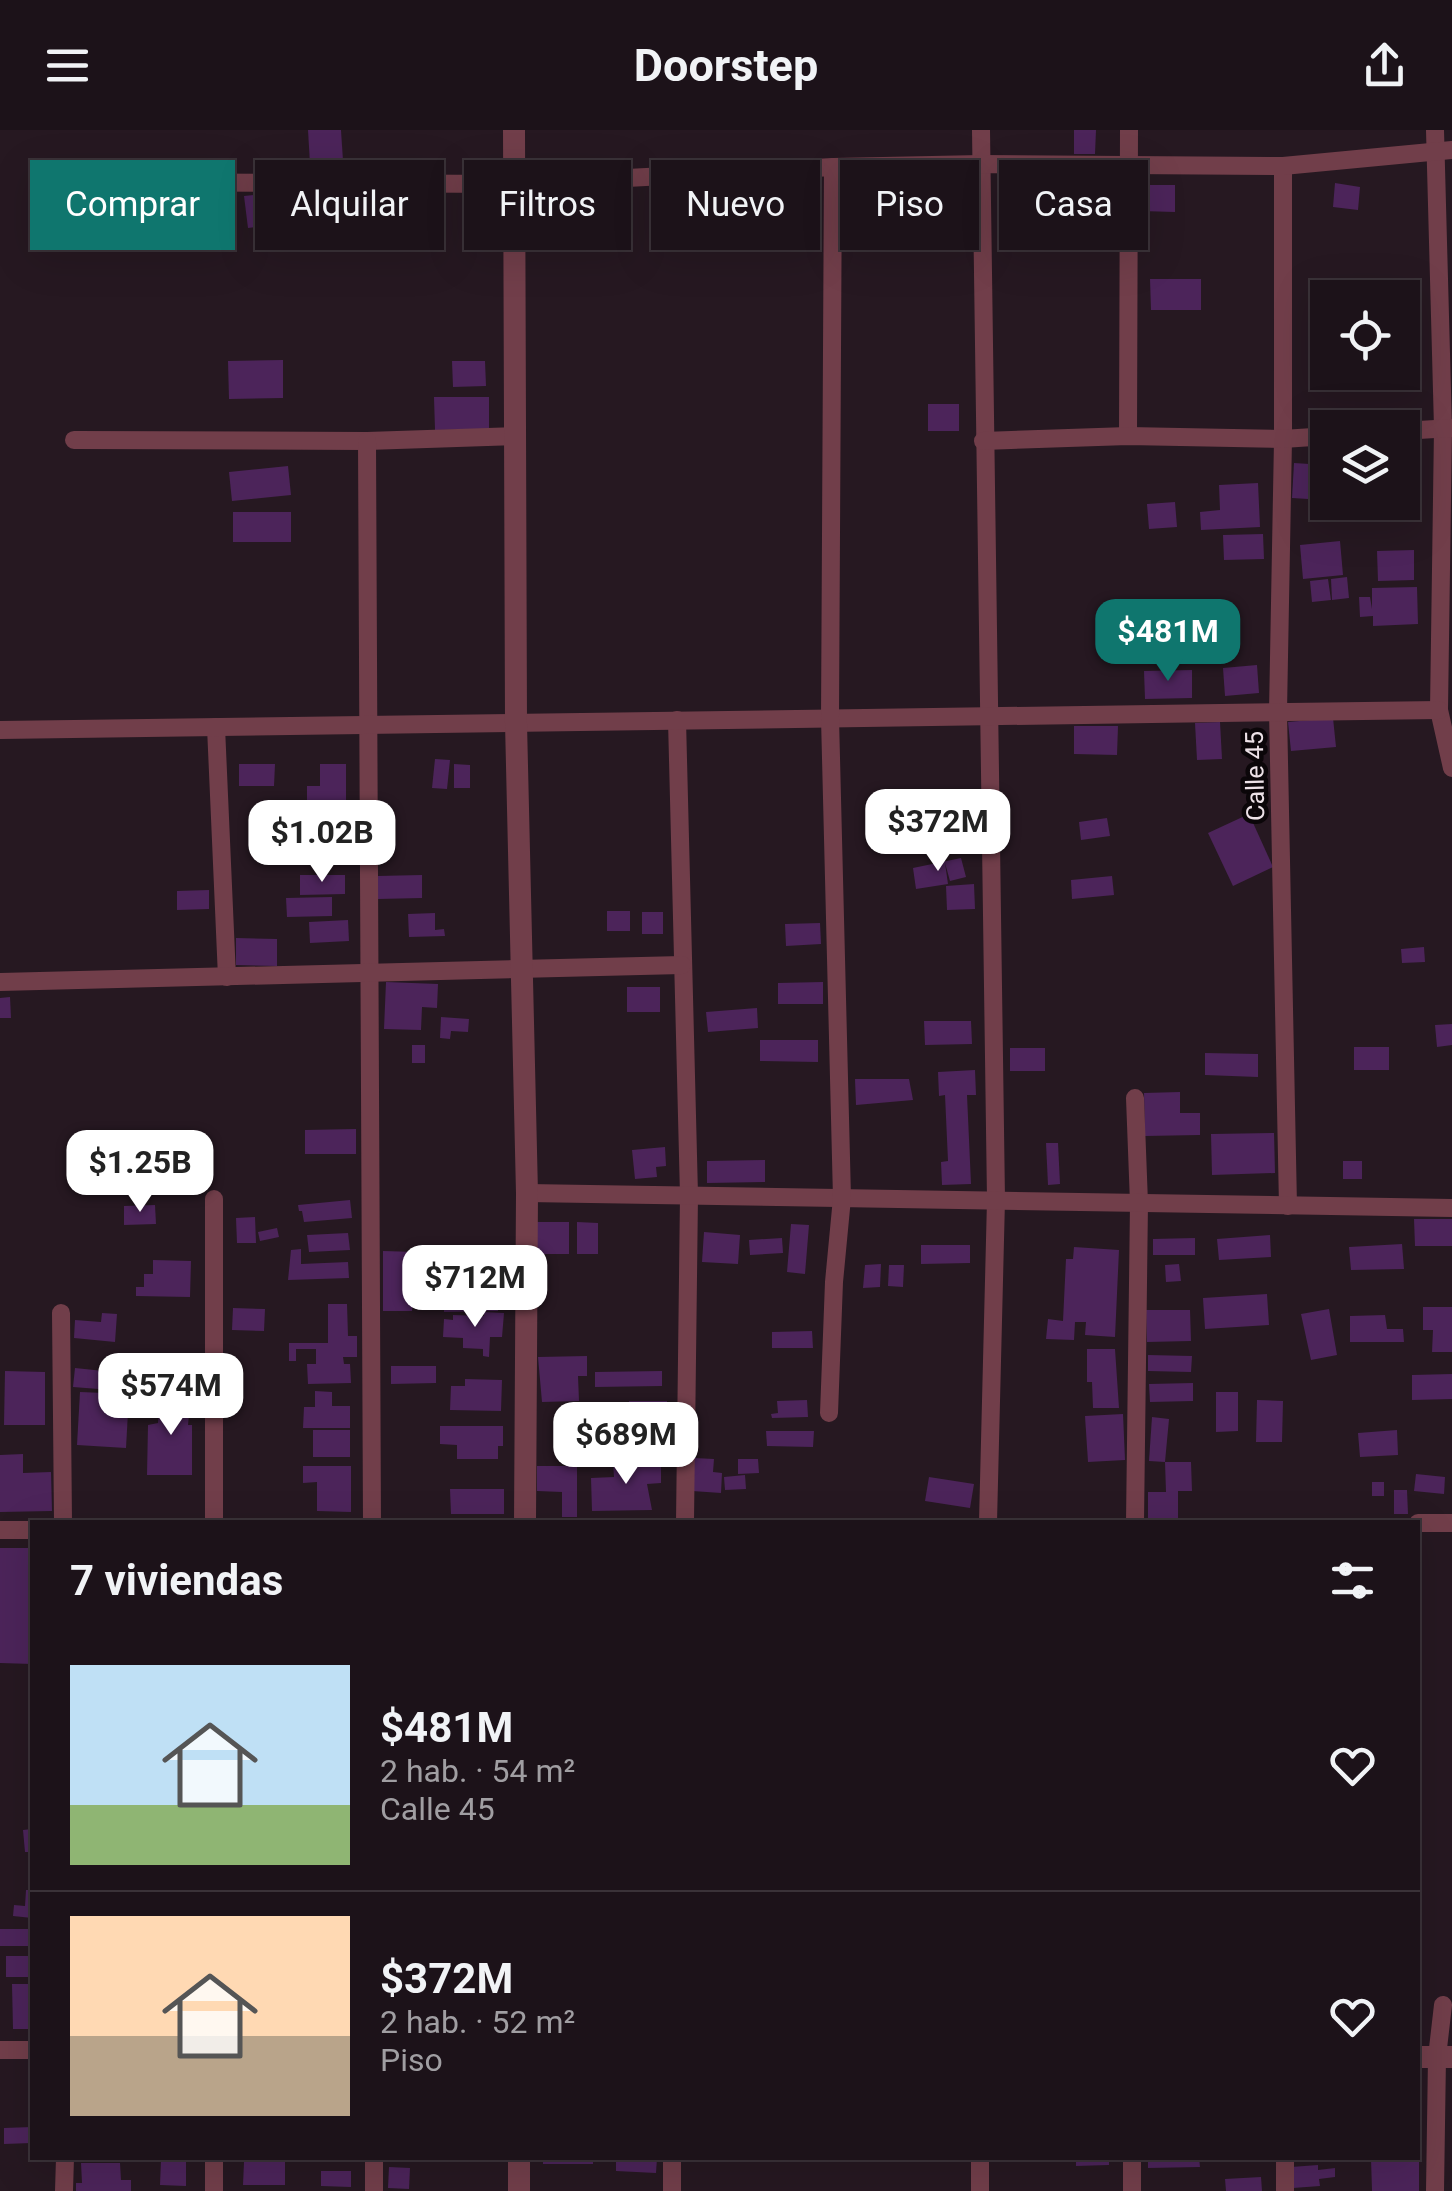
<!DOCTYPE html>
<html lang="es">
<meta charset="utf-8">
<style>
body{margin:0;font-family:Roboto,sans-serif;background:#251b22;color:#f1f3f6;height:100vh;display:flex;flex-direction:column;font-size:38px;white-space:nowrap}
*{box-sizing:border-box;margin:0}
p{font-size:32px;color:#a09ea2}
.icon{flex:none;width:55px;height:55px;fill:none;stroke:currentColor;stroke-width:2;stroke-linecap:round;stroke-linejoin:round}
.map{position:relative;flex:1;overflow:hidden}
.sheet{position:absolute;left:30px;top:1390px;width:1390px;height:640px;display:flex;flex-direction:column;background:#1c1219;border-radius:0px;box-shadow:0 10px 40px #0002,0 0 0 2px #3a3238}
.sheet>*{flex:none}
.guide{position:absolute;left:30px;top:30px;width:1392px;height:90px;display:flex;gap:20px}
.buttons{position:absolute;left:1310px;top:150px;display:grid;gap:20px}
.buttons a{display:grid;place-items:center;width:110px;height:110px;border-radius:0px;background:#1c1219;box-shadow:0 10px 40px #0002,0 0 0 2px #3a3238;font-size:50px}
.price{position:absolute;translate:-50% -85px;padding:0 22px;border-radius:20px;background:#fff;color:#222;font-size:32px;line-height:65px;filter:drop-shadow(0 2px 5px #0008)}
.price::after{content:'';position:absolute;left:50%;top:60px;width:30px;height:22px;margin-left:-15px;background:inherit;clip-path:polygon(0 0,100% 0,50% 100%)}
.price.selected{background:#0f766e;color:#fff}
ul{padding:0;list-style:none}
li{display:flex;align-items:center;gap:30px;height:250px;padding:0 40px}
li+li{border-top:2px solid #3a3238}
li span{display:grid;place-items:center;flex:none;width:280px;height:200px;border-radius:0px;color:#555}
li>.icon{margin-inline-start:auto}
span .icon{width:120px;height:120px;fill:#fffc;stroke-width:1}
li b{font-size:42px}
h2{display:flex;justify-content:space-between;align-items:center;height:120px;padding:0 40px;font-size:42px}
.chip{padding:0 35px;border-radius:0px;background:#1c1219;box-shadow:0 10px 40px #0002,0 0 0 2px #3a3238;font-size:35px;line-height:90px}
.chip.selected{background:#0f766e;color:#fff}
header{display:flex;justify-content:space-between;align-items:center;height:130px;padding:0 40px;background:#1c1219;font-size:45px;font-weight:700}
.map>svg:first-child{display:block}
.building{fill:#4c245a}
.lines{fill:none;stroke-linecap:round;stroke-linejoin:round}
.minor{stroke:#713e4a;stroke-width:18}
.tertiary{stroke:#713e4a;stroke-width:22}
.labels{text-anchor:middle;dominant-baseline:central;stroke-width:9;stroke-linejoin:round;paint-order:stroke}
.street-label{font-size:25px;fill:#ede2e8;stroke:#0b0609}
</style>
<header><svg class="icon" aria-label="menu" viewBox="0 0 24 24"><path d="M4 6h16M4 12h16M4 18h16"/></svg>Doorstep<svg class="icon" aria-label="share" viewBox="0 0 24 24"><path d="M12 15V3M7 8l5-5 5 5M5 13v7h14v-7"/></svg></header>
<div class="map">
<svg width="1452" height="2061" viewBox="0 0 1452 2061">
<rect width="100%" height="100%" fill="#261821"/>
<g class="building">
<path d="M308 0H341L343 31 310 34Z"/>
<path d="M1074 0H1096L1095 24H1074Z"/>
<path d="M1335 53 1360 57 1358 80 1333 77Z"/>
<path d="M1142 55H1175V82L1141 81Z"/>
<path d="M292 61 296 92 248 98 244 66Z"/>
<path d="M424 76 429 115 384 120 380 81Z"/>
<rect x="707" y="84" width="40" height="24"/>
<path d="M1150 149H1201V180H1151Z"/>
<path d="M1402 196H1414L1415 221 1402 222Z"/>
<path d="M283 230V268L229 269 228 231Z"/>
<path d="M452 231H485L486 256 453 257Z"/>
<path d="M434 267H489V299L435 300Z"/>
<rect x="928" y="274" width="31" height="27"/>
<path d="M1294 333 1325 335 1324 370 1292 368Z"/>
<path d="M288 336 291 365 232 371 229 342Z"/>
<path d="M1258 353 1260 397 1201 400 1200 382 1220 380 1219 355Z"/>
<path d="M1175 372 1177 397 1149 399 1147 374Z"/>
<rect x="233" y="382" width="58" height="30"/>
<path d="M1263 404 1264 429 1224 430 1223 405Z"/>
<path d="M1340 411 1343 445 1303 449 1300 415Z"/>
<path d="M1414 420V450L1378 451 1377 421Z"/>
<path d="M1347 447 1349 468 1332 470 1331 449Z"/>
<path d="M1328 449 1331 470 1312 472 1310 451Z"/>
<path d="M1417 457 1418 494 1373 496V486L1360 487 1359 467H1370L1372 479V458Z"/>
<path d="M1257 535 1259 563 1225 566 1223 538Z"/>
<path d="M1192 540V568L1145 569 1144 541Z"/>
<path d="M1333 588 1336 617 1291 621 1288 592Z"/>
<path d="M1220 592 1222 629 1197 630 1195 593Z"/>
<path d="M1074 596H1118L1117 625 1074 624Z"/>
<path d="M435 629 450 630 447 659 432 658Z"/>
<path d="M239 634H275L274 656H239Z"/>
<path d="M320 634H346V677L307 676V656H320Z"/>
<path d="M454 634 470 635V658H454Z"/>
<path d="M302 679H342L341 696H302Z"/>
<path d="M1249 684 1273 737 1233 756 1208 703Z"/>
<path d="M1107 688 1110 706 1081 710 1079 692Z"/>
<path d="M286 699 347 701 346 727 286 725Z"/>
<path d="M961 728 966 747 950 751 945 733 948 754 916 759 913 738Z"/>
<path d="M300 745H345V764L300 765Z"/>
<path d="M422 745V768L378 769 377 746Z"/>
<path d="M1112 746 1114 765 1072 769 1071 750Z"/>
<path d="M974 754 975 779 947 780 946 756Z"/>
<path d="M209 760V779L177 780V761Z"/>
<path d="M332 767V786L287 787 286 768Z"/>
<rect x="607" y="781" width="23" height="20"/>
<rect x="642" y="782" width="21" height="22"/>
<path d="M435 783V800L444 799 445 806 409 807 408 784Z"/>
<path d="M348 790 349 811 310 813 309 792Z"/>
<path d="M820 793 821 814 786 816 785 794Z"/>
<path d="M236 808 277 809V836L236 835Z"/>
<path d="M1424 817 1425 832 1402 833 1401 819Z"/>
<path d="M386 852 438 854 437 878 422 877 421 900 384 899Z"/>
<path d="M823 852V874H778V853Z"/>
<rect x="627" y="857" width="33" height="25"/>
<path d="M10 867 11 888H0V868Z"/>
<path d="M757 878 758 898 708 902 706 882Z"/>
<path d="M441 887 469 889 468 902 451 901 450 909 440 908Z"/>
<path d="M924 891H971L972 914 925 915Z"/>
<path d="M1452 894V915L1437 917 1435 895Z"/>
<path d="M760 910H818V932L760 931Z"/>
<rect x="412" y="915" width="13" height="18"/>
<rect x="1354" y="917" width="35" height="23"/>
<rect x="1010" y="918" width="35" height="23"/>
<path d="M1205 923 1258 924V947L1205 945Z"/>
<path d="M975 940 976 965H967L971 1054 942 1055 941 1032 948 1031 945 965 939 966 938 942Z"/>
<path d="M855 949H909L913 970 856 975Z"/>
<path d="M1180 962V983H1200V1005L1145 1006 1144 963Z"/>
<path d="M356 999V1024H305V1000Z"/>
<path d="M1274 1003 1275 1043 1212 1045 1211 1004Z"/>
<path d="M1046 1013H1058L1060 1054 1048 1055Z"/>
<path d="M665 1017 666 1036 656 1037 657 1047 635 1049 632 1020Z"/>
<path d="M765 1030V1052L707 1053V1031Z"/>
<rect x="1343" y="1031" width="19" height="18"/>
<path d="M350 1070 352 1088 304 1092 302 1081H299L298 1075Z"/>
<path d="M155 1075 156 1094 124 1095V1076Z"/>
<path d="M255 1087 256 1113H237L236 1088Z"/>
<path d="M1414 1089H1452V1116H1415Z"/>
<rect x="536" y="1092" width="33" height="32"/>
<path d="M577 1092 598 1093V1124H577Z"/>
<path d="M791 1094 809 1095 805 1144 787 1142Z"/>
<path d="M277 1098 279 1107 260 1111 258 1102Z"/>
<path d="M704 1102 740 1105 738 1134 702 1132Z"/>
<path d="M348 1103 350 1120 309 1122 307 1105Z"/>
<path d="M1270 1105 1271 1127 1219 1130 1217 1109Z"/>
<path d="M782 1108 783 1123 750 1125 749 1110Z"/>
<path d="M1195 1108V1125H1153V1109Z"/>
<path d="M1402 1114 1404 1139 1351 1140 1349 1117Z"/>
<path d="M921 1115H970V1133L921 1134Z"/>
<path d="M1074 1117 1119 1120 1115 1207 1085 1205 1086 1192H1075L1074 1210 1046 1209 1048 1189 1063 1191 1066 1129H1073Z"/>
<path d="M301 1119V1134L348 1132 349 1148 288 1150 291 1120Z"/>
<path d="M383 1121 417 1122 412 1181H383Z"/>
<path d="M153 1130 191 1131 190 1167 136 1166V1157H144V1144H153Z"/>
<path d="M881 1134 880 1157 863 1158 865 1135Z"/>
<path d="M1179 1134 1181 1151 1166 1152 1165 1135Z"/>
<path d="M889 1135H904L903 1157 888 1156Z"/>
<path d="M441 1155H474V1163H497L498 1181 444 1182V1175L436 1176V1171H442Z"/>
<path d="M1267 1164 1269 1195 1205 1199 1203 1168Z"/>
<path d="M328 1174H347L348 1206H357V1227H343L344 1234H350L351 1253 308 1254 307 1234H316V1219H296V1231H289V1213H328Z"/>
<path d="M1423 1177H1452V1222H1432L1433 1200H1423Z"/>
<path d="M233 1178 265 1179 264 1201 232 1200Z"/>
<path d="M1329 1179 1337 1225 1311 1230 1301 1184Z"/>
<path d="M1146 1180H1190L1191 1211 1147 1212Z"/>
<path d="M484 1182 504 1183 502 1207H490L489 1227 483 1226V1219L463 1218V1208L443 1207 444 1189 453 1190V1185L484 1186Z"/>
<path d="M102 1183 117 1184 115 1212 74 1208 75 1190 101 1192Z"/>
<path d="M1385 1185 1387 1199H1403L1404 1212H1350V1186Z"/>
<path d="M812 1201 813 1218H772V1202Z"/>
<path d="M1087 1219H1115L1119 1278H1093L1092 1252H1087Z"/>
<path d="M1148 1225 1192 1226 1191 1242 1148 1241Z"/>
<path d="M587 1226V1246H578L579 1271 542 1272 538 1227Z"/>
<path d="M391 1236H436V1253L391 1254Z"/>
<path d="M75 1238 113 1242 111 1260 73 1257Z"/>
<path d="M5 1241 45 1242V1295H4Z"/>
<path d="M662 1241V1256L595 1257V1242Z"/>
<path d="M1452 1244V1269L1412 1270V1245Z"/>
<path d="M465 1249 502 1250 501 1281 450 1280 451 1256H465Z"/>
<path d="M1193 1253V1271L1150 1272 1149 1254Z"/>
<path d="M315 1261 332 1262V1276H350V1298H303L304 1277H315Z"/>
<path d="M80 1262 129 1264 126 1318 77 1315Z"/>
<path d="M160 1262 191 1265 188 1295H192V1345H147L148 1295 158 1293Z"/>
<path d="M1216 1262H1238V1301L1216 1302Z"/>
<path d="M807 1270 808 1287 772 1288 771 1284 778 1283 777 1271Z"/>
<path d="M1257 1270 1283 1271 1282 1312H1256Z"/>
<path d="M629 1271H667V1301L621 1300V1292H629Z"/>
<path d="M1123 1284 1125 1330 1088 1332 1085 1286Z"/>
<path d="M1152 1287 1169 1289 1165 1332 1149 1331Z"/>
<path d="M440 1296H503V1316H498V1329H457V1315L440 1314Z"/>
<rect x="313" y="1300" width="37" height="27"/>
<path d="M1397 1300 1398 1325 1360 1327 1358 1303Z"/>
<path d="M766 1301H814L813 1317 767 1316Z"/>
<path d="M594 1304H613L612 1329 565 1328 566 1308 594 1309Z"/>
<path d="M23 1324V1343L51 1342 52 1381 0 1382V1325Z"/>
<path d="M694 1328 714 1329 713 1342 722 1343 721 1363 692 1361Z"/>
<path d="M738 1329H758L759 1343 738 1344Z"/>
<path d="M661 1332V1353L647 1354 652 1380 592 1381 591 1348 614 1347 613 1333Z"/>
<path d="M1165 1332H1191L1192 1361H1178V1390H1148V1362H1166Z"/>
<path d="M303 1336H351V1382L317 1381V1352L303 1353Z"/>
<path d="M537 1336H577V1387H562V1362L537 1361Z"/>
<path d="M1416 1344 1445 1347 1444 1364 1414 1361Z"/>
<path d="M745 1345 746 1359 725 1360 724 1347Z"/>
<path d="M929 1347 974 1354 970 1378 925 1371Z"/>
<rect x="1372" y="1352" width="12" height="14"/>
<path d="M450 1359H504V1384H451Z"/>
<path d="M1394 1360H1407L1408 1384H1394Z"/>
<path d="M0 1418H32V1534L0 1533Z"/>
<path d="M32 1699V1722H25L23 1700Z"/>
<path d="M26 1760H32V1788L13 1786 14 1775 25 1776Z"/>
<rect x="0" y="1799" width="32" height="17"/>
<rect x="6" y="1826" width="26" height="21"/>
<path d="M12 1854H32V1899H13Z"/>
<path d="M32 1997V2013L4 2014V1998Z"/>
<rect x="543" y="2028" width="50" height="6"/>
<path d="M616 2028H657L656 2043 616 2041Z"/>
<path d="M1076 2028H1109V2035L1076 2036Z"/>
<path d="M1148 2028H1199L1200 2037 1148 2038Z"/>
<path d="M1371 2028H1419V2061H1372Z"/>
<path d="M161 2030 186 2031V2056L160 2055Z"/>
<path d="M244 2032H285V2055H243Z"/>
<path d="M81 2033H120L121 2050H131V2061H76V2053H82Z"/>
<path d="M1318 2035V2040L1335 2038V2047L1319 2049 1320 2056 1293 2058 1291 2037Z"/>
<path d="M389 2037 410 2038 409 2059 388 2058Z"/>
<path d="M321 2041H351V2057L321 2056Z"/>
<path d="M1261 2047 1262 2061H1226L1225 2049Z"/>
</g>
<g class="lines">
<g class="minor">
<path d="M981 0 996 1070 988 1392"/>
<path d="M1435 0 1443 298 1439 580 1452 638"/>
<path d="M1283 36V309L1278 582 1288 1076"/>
<path d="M78 52 514 54 833 37 981 34 1283 36 1452 20"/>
<path d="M1402 301 1452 298"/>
<path d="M1128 306 1129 0"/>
<path d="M74 310 367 311 517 306"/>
<path d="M367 311 372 1392"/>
<path d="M983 311 1128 306 1283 309 1328 306"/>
<path d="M677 590 689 1065 685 1392"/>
<path d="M216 597 227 847"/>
<path d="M0 600 1439 580"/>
<path d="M0 852 682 835"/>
<path d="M1135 968 1139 1073 1135 1392"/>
<path d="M527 1063 1452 1078"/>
<path d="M214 1069V1392"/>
<path d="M61 1183 63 1392"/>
<path d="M829 1283 834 1152 842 1068 830 588 833 37"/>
<path d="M1418 1393H1452"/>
<path d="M0 1400H32"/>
<path d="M0 1920H32"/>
<path d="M374 2028V2061"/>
<path d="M1285 2028V2061"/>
<path d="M64 2061 65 2028"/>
<path d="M214 2061V2028"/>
<path d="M672 2061V2028"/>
<path d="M980 2061V2028"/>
<path d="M1132 2061V2028"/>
<path d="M1435 2061 1437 1927 1443 1875"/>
</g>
<g class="tertiary">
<path d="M514 0 516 593 527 1063 525 1392"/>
<path d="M1418 1927H1452"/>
<path d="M519 2061V2028"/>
</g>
</g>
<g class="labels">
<g class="street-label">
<text transform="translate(1255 646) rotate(-91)">Calle 45</text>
</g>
</g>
</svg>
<div class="buttons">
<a><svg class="icon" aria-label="locate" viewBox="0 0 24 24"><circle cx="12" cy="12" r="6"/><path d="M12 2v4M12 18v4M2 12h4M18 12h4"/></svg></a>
<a><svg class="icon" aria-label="layers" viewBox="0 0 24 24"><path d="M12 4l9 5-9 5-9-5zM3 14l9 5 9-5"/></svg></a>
</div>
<b class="price selected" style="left:1168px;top:554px">$481M</b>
<b class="price" style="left:938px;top:744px">$372M</b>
<b class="price" style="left:322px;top:755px">$1.02B</b>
<b class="price" style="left:140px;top:1085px">$1.25B</b>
<b class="price" style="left:475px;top:1200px">$712M</b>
<b class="price" style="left:171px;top:1308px">$574M</b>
<b class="price" style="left:626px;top:1357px">$689M</b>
<div class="guide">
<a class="chip selected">Comprar</a>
<a class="chip">Alquilar</a>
<a class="chip">Filtros</a>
<a class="chip">Nuevo</a>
<a class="chip">Piso</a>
<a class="chip">Casa</a>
</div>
<section class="sheet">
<h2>7 viviendas<svg class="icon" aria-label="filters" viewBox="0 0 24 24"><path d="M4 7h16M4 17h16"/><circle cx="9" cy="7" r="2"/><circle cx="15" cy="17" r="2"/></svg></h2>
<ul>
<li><span style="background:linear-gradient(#bfe0f5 70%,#8fb573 0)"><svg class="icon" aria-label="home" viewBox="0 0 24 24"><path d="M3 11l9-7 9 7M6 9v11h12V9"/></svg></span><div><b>$481M</b><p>2 hab. · 54 m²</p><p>Calle 45</p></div><svg class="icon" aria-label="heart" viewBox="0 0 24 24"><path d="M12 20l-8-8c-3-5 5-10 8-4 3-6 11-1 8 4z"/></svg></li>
<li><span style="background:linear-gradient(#ffd9b3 60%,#b9a48a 0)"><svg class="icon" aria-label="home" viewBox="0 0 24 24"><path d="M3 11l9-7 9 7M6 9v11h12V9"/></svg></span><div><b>$372M</b><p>2 hab. · 52 m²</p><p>Piso</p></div><svg class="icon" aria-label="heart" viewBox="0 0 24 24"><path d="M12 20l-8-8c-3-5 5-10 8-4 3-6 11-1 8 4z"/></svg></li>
</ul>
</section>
</div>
